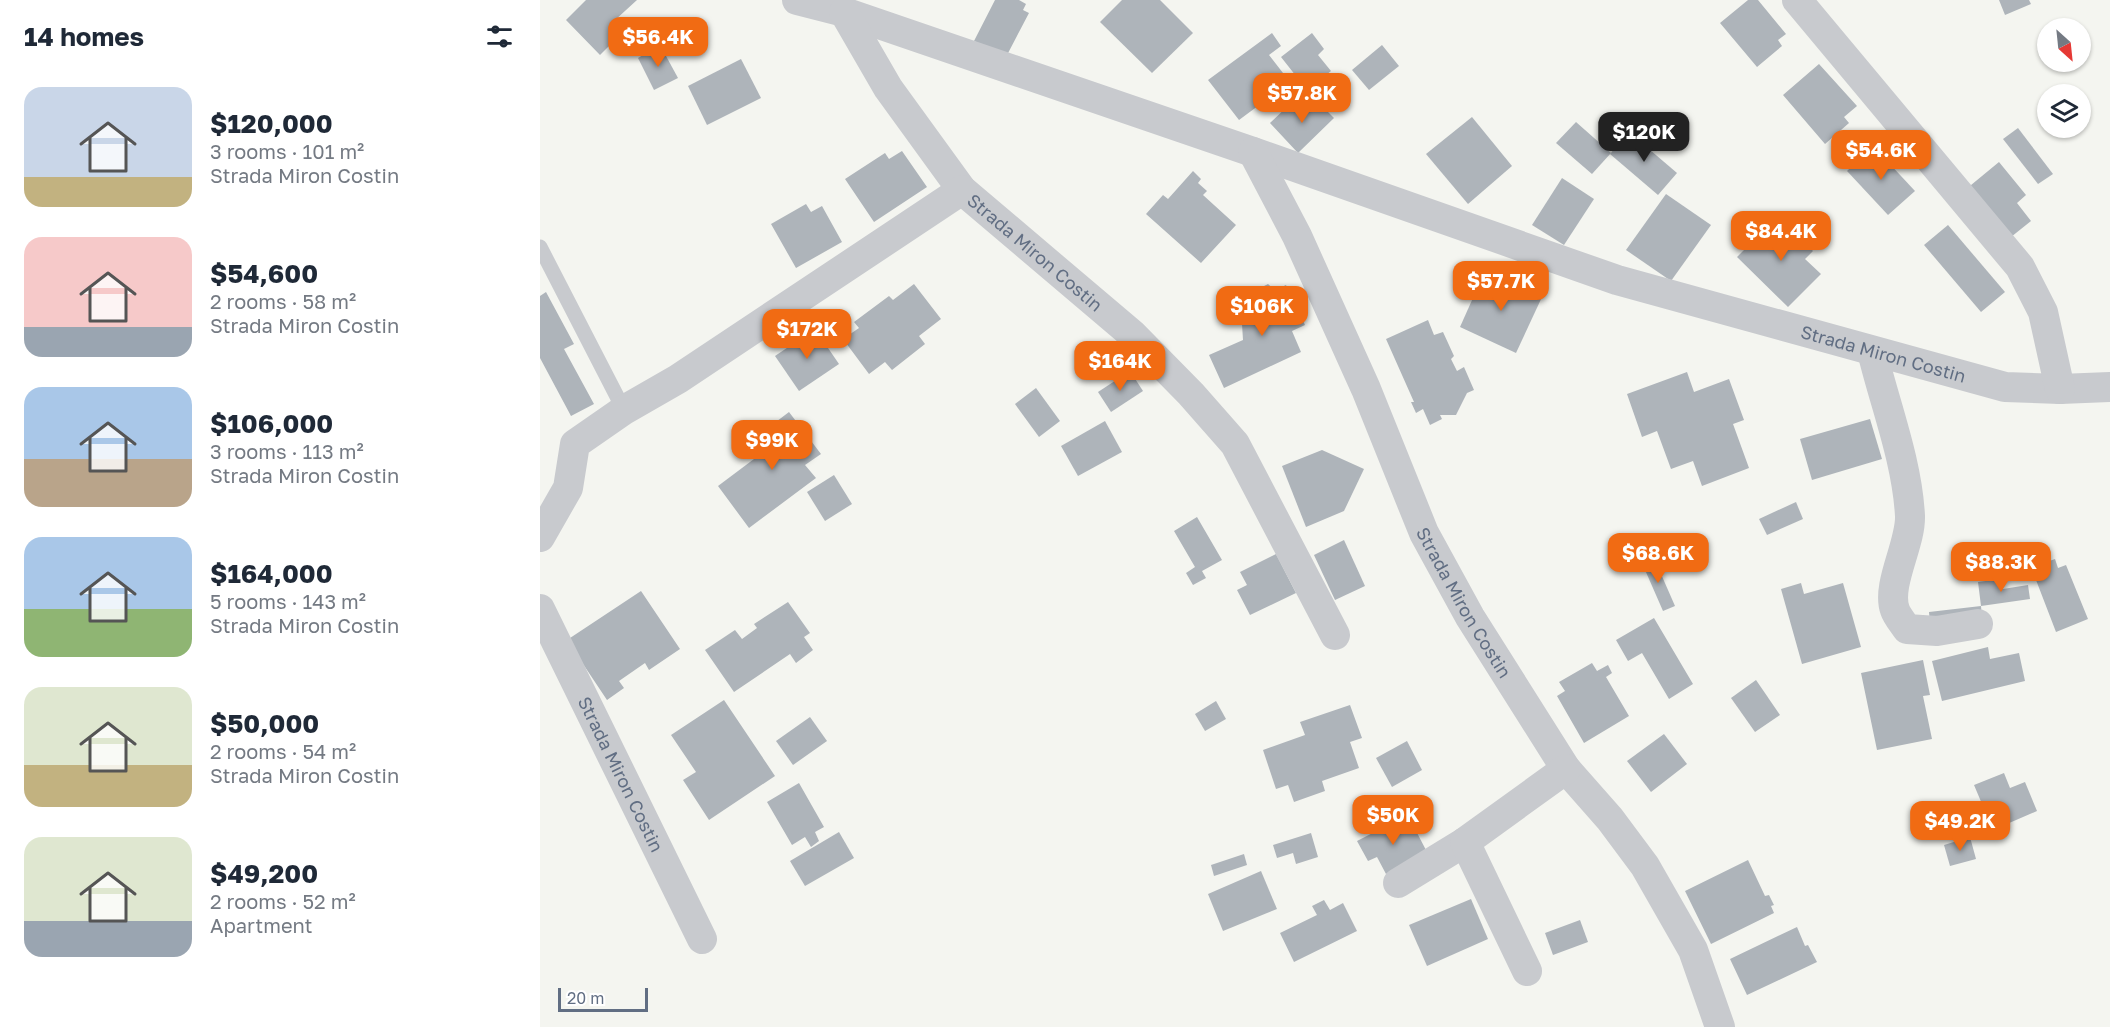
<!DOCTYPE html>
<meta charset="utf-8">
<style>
body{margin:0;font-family:"Golos Text",sans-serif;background:#f6f6f7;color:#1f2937;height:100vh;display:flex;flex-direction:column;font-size:22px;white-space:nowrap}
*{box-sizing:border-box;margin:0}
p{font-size:20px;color:#747a83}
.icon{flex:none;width:33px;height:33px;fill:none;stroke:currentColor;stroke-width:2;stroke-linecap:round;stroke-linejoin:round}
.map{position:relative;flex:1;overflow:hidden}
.panel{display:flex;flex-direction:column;background:#fff;width:540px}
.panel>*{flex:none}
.needle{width:39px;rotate:153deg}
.tools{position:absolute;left:1497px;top:18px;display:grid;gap:12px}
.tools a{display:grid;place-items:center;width:54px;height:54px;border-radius:50%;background:#fff;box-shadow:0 2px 4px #0004;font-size:30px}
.scale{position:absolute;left:18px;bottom:15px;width:90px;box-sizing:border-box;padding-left:6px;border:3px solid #616e83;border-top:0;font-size:16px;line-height:21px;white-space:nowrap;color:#616e83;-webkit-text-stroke:4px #fff;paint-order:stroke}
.price{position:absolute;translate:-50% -51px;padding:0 14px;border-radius:12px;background:#f16b13;color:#fff;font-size:20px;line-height:39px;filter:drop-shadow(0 2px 3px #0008)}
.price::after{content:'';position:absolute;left:50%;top:36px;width:18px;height:14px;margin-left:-9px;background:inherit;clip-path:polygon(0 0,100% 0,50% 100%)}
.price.on{background:#222;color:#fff}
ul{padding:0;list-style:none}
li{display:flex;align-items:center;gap:18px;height:150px;padding:0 24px}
li span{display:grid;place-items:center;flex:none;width:168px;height:120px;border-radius:18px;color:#555}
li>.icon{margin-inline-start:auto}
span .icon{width:72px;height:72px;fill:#fffc;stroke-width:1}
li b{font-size:26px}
h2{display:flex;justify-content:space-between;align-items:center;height:72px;padding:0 24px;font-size:26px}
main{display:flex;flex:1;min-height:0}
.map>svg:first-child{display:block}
.building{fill:#aeb4ba}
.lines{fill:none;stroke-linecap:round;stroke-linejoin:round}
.service{stroke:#c8cace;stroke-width:15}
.minor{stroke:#c8cace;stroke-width:30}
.labels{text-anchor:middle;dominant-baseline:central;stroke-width:6;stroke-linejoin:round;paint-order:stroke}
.street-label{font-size:18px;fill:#616e83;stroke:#fff}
</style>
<main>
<section class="panel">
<h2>14 homes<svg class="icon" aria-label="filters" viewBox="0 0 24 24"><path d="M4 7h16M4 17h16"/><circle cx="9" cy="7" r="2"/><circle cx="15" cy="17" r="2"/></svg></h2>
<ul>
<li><span style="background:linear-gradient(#c9d6e8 75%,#c2b280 0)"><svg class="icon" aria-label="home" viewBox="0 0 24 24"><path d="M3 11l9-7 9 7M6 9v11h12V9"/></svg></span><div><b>$120,000</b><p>3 rooms · 101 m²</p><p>Strada Miron Costin</p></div></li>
<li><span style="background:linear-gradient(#f6c9c9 75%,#9aa5b1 0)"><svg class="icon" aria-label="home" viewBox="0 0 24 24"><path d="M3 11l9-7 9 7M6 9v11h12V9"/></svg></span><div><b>$54,600</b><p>2 rooms · 58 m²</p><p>Strada Miron Costin</p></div></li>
<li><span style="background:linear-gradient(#a9c7e8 60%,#b9a48a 0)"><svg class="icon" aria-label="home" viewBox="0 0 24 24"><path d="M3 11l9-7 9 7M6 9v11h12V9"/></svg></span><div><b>$106,000</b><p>3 rooms · 113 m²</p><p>Strada Miron Costin</p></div></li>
<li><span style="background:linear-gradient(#a9c7e8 60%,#8fb573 0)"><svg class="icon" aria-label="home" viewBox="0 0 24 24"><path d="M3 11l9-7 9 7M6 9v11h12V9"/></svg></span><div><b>$164,000</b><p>5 rooms · 143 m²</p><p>Strada Miron Costin</p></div></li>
<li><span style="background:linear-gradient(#dfe7d0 65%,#c2b280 0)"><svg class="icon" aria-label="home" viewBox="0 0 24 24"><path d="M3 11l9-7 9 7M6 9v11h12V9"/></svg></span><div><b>$50,000</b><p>2 rooms · 54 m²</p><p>Strada Miron Costin</p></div></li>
<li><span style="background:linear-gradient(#dfe7d0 70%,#9aa5b1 0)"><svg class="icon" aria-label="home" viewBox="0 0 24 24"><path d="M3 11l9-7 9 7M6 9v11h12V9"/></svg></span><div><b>$49,200</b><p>2 rooms · 52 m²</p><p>Apartment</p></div></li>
</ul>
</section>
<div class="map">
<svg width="1570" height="1027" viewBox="0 0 1570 1027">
<rect width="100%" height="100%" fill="#f4f5f0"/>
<g class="building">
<path d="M46 0H97L74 21 84 31 60 55 26 20Z"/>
<path d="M455 0H479L486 4 483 10 489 13 466 57 434 41Z"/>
<path d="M582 0H620L653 33 612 73 560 22Z"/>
<path d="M1208 0H1218L1246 34 1238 40 1242 46 1217 67 1180 23Z"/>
<path d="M1459 0H1489L1491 4 1465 15Z"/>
<path d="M732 33 741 46 729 55 750 82 699 120 668 80Z"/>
<path d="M772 33 784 49 778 55 791 71 767 90 741 57Z"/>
<path d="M120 45 138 78 114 90 98 58Z"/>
<path d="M842 45 859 66 829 90 812 70Z"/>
<path d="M201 59 221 98 167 125 148 86Z"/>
<path d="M1279 64 1317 106 1304 117 1309 123 1285 144 1243 95Z"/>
<path d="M775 99 794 118 758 153 730 123 749 105 759 114Z"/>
<path d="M932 117 972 166 928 204 886 154Z"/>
<path d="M1036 122 1071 153 1052 174 1016 143Z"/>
<path d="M1478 128 1513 174 1498 184 1463 139Z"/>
<path d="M1089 132 1137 173 1118 195 1070 154Z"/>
<path d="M1333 146 1375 191 1348 215 1307 171Z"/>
<path d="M362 151 387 187 334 222 305 179 345 153 349 159Z"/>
<path d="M1459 162 1486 195 1477 203 1491 221 1466 241 1425 190Z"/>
<path d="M653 171 661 179 658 183 667 191 663 195 696 225 661 263 606 214 623 195 628 199Z"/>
<path d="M1022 178 1054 199 1024 245 992 225Z"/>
<path d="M1126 194 1171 225 1131 281 1086 250Z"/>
<path d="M266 204 271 212 282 206 302 242 256 268 231 224Z"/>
<path d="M1238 216 1273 251 1265 259 1281 274 1248 307 1197 257Z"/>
<path d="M1408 225 1465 292 1441 312 1384 245Z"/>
<path d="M945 271 1002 297 976 353 920 327Z"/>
<path d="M374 284 401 319 379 336 385 344 352 370 345 362 329 374 303 339 319 328 314 322 349 296 353 300Z"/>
<path d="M728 284 735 290 746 285 765 325 752 331 761 352 684 388 669 355 703 340 702 324 716 309 711 298 720 294 718 289Z"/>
<path d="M6 292 34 344 24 349 54 404 31 416 0 358V296Z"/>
<path d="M888 320 894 335 903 332 914 356 911 359 917 371 924 367 934 390 927 393 916 415H900L902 419 890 425 883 409 876 413 871 402H874L846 339Z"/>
<path d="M275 329 299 364 259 391 235 356Z"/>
<path d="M590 371 603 391 571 412 558 392Z"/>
<path d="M1147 372 1154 392 1189 379 1204 420 1193 424 1209 468 1162 486 1153 461 1131 469 1117 431 1102 437 1087 394Z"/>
<path d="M496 388 520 421 499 437 475 404Z"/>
<path d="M249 412 281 454 265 465 276 478 209 528 178 486 214 459 204 446Z"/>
<path d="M1330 419 1342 459 1272 480 1260 439Z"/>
<path d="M565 421 582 452 538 476 521 446Z"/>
<path d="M782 450 824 469 804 511 766 527 742 466Z"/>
<path d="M294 475 312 504 285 521 267 492Z"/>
<path d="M1256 502 1263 519 1227 535 1219 519Z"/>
<path d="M657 517 682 560 662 571 666 578 653 585 646 573 655 567 634 531Z"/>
<path d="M804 540 825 586 795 600 774 555Z"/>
<path d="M736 554 756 593 710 615 697 590 707 585 700 572Z"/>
<path d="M1114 558 1135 606 1123 611 1102 563Z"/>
<path d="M1515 559 1518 568 1526 565 1548 619 1516 632 1496 580 1506 576 1501 564Z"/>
<path d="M1461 579 1463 589 1488 585 1490 599 1441 606 1438 582Z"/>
<path d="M1261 583 1264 594 1303 583 1321 647 1262 664 1241 589Z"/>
<path d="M101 591 140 649 109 670 105 663 79 681 84 688 67 700 27 640Z"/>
<path d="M248 602 270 633 264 637 273 650 256 663 250 654 194 692 165 650 195 630 202 639 217 628 214 624Z"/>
<path d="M1441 606 1442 617 1390 623 1389 612Z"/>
<path d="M1114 618 1153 684 1129 699 1102 653 1088 661 1076 640Z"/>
<path d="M1448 647 1450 659 1479 653 1485 681 1402 701 1392 661Z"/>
<path d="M1383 660 1390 695 1383 696 1392 739 1337 750 1321 673Z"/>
<path d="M1052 663 1057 671 1068 665 1072 673 1066 677 1089 716 1044 743 1017 696 1025 691 1019 682Z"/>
<path d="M1216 680 1240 715 1215 732 1191 698Z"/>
<path d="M184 700 235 776 169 820 143 780 156 772 131 735Z"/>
<path d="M676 701 686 719 665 731 655 714Z"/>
<path d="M810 705 822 738 810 742 819 768 782 781 785 791 754 802 748 785 736 789 723 750 765 735 760 722Z"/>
<path d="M270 717 287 741 253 765 236 741Z"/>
<path d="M1124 734 1147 764 1111 792 1087 761Z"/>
<path d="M867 741 882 770 852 787 836 758Z"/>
<path d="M1464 773 1470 788 1485 782 1497 811 1453 830 1434 785Z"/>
<path d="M259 783 284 827 275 832 279 841 271 847 265 837 252 845 227 802Z"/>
<path d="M862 818 869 832 875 829 887 852 846 874 837 857 828 861 817 841Z"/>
<path d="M299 832 314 858 265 886 250 861Z"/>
<path d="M771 833 778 857 756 864 753 853 737 858 733 845Z"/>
<path d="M1430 837 1436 859 1410 866 1404 845Z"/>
<path d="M704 854 707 865 674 876 671 865Z"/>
<path d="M1208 860 1225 896 1229 895 1234 905 1231 906 1234 913 1171 944 1145 891Z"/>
<path d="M721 871 737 909 683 931 668 894Z"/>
<path d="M931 899 948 939 887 966 869 925Z"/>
<path d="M784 900 790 910 803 903 817 931 754 962 740 933 777 915 772 906Z"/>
<path d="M1040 920 1048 942 1013 955 1005 933Z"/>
<path d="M1257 927 1265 946 1268 945 1277 962 1207 995 1190 959Z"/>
</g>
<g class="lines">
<path class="service" d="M0 247 84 410"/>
<g class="minor">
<path id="s1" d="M257 0 304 12 713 152 1077 280 1465 387 1520 389 1570 387"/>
<path d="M1257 0 1480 267 1503 312 1520 389"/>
<path id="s2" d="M304 12 348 88 422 190 593 335 651 394 695 444 795 635"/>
<path id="s3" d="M713 152 757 236 826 389 884 533 930 617 1026 769 1070 819 1105 866 1153 950 1180 1027"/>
<path d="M1332 351C1345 405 1367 460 1370 516 1371 544 1346 585 1355 610 1357 616 1363 623 1367 629L1397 631 1438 624"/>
<path d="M0 537 28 488 35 444 84 410 138 379 422 190"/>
<path id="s4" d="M0 609 162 939"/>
<path d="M858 883 925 842"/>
<path d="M987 971 925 842 1026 769"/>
</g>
</g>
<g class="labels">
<g class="street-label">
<text stroke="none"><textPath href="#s2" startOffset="310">Strada Miron Costin</textPath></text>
<text stroke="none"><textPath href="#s1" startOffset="1143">Strada Miron Costin</textPath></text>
<text stroke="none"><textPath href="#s3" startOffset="498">Strada Miron Costin</textPath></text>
<text stroke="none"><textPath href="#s4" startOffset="184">Strada Miron Costin</textPath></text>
</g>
</g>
</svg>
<div class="tools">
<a><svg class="needle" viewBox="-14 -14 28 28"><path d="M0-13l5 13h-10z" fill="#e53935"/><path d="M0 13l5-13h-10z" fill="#747a83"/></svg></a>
<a><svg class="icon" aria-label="layers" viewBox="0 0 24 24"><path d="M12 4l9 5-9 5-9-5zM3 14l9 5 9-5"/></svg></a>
</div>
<div class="scale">20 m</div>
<b class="price" style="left:118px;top:68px">$56.4K</b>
<b class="price" style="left:762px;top:124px">$57.8K</b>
<b class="price on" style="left:1104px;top:163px">$120K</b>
<b class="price" style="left:1341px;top:181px">$54.6K</b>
<b class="price" style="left:1241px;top:262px">$84.4K</b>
<b class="price" style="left:961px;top:312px">$57.7K</b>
<b class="price" style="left:722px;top:337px">$106K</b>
<b class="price" style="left:267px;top:360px">$172K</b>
<b class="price" style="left:580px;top:392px">$164K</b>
<b class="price" style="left:232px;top:471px">$99K</b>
<b class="price" style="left:1118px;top:584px">$68.6K</b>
<b class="price" style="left:1461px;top:593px">$88.3K</b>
<b class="price" style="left:853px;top:846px">$50K</b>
<b class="price" style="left:1420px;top:852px">$49.2K</b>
</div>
</main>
